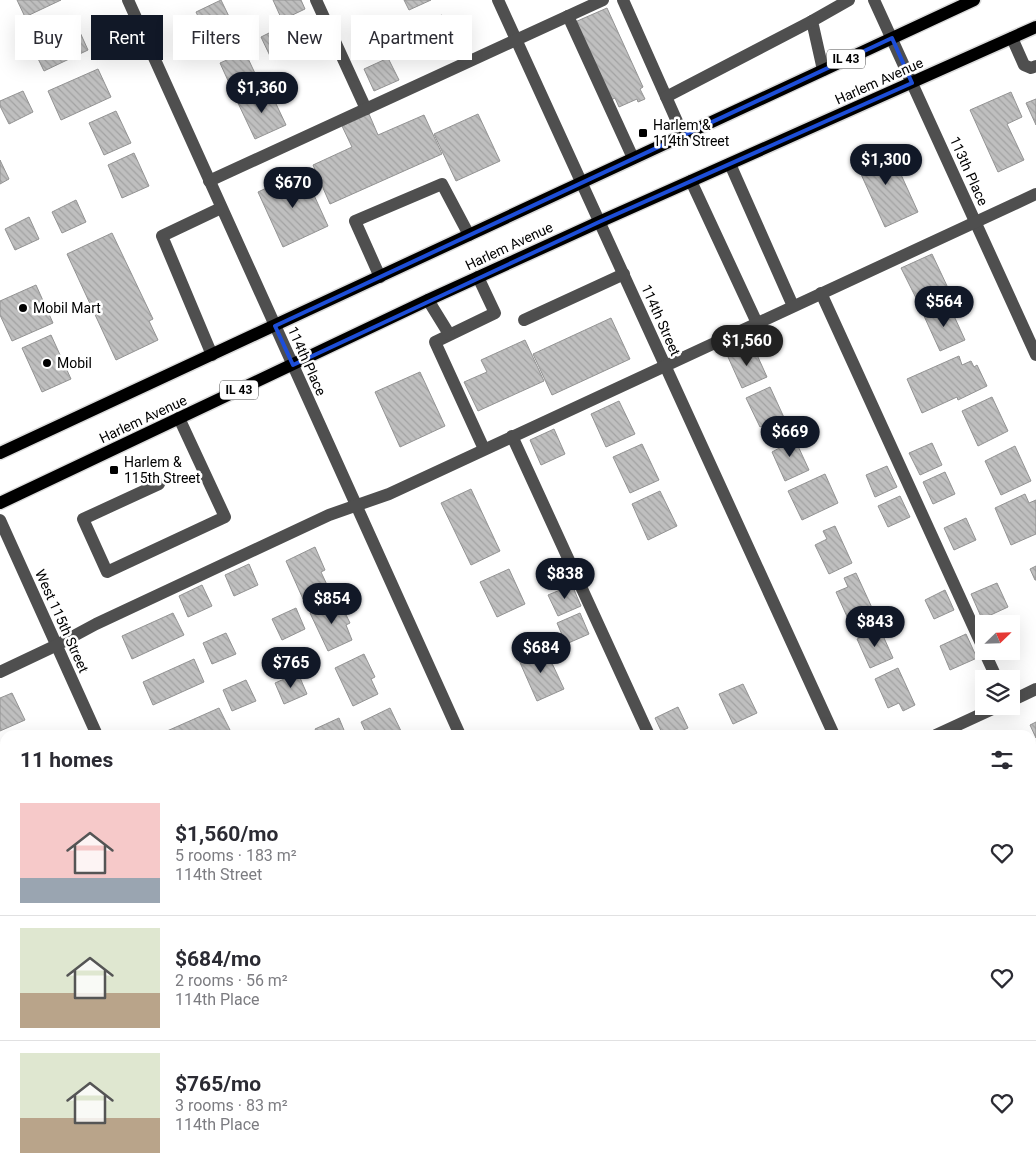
<!DOCTYPE html>
<meta charset="utf-8">
<style>
body{margin:0;font-family:Roboto,sans-serif;background:#f2f2f3;color:#2b2b33;height:100vh;display:flex;flex-direction:column;font-size:19px;white-space:nowrap}
*{box-sizing:border-box;margin:0}
p{font-size:16px;color:#7c7c81}
.icon{flex:none;width:28px;height:28px;fill:none;stroke:currentColor;stroke-width:2;stroke-linecap:round;stroke-linejoin:round}
.map{position:relative;flex:1;overflow:hidden}
.side{position:absolute;left:0px;top:730px;width:1036px;height:446px;display:flex;flex-direction:column;background:#fff;border-radius:15px 15px 0 0;box-shadow:0 5px 20px #0002}
.side>*{flex:none}
.hud{position:absolute;left:15px;top:15px;width:500px;height:45px;display:flex;gap:10px}
.needle{width:32px;rotate:67deg}
.buttons{position:absolute;left:975px;top:615px;display:grid;gap:10px}
.buttons a{display:grid;place-items:center;width:45px;height:45px;border-radius:0px;background:#fff;box-shadow:0 5px 20px #0002;font-size:25px}
.price{position:absolute;translate:-50% -42px;padding:0 11px;border-radius:18px;background:#111827;color:#fff;font-size:16px;line-height:32px;filter:drop-shadow(0 1px 2px #0008)}
.price::after{content:'';position:absolute;left:50%;top:30px;width:15px;height:11px;margin-left:-8px;background:inherit;clip-path:polygon(0 0,100% 0,50% 100%)}
.price.selected{background:#222;color:#fff}
ul{padding:0;list-style:none}
li{display:flex;align-items:center;gap:15px;height:125px;padding:0 20px}
li+li{border-top:1px solid #e1e1e2}
li span{display:grid;place-items:center;flex:none;width:140px;height:100px;border-radius:0px;color:#555}
li>.icon{margin-inline-start:auto}
span .icon{width:60px;height:60px;fill:#fffc;stroke-width:1}
li b{font-size:21px}
h2{display:flex;justify-content:space-between;align-items:center;height:60px;padding:0 20px;font-size:21px}
.tag{padding:0 18px;border-radius:0px;background:#fff;box-shadow:0 5px 20px #0002;font-size:18px;line-height:45px}
.tag.selected{background:#111827;color:#fff}
.map>svg:first-child{display:block}
.building{fill:url(#building-back-hatch);stroke:#939393}
.lines{fill:none;stroke-linecap:round;stroke-linejoin:round}
.major-casing{stroke:#dbdbdb;stroke-width:15}
.minor{stroke:#4f4f4f;stroke-width:12}
.major{stroke:#000;stroke-width:12}
.marked{fill:none;stroke:#1d4ed8;stroke-width:4;stroke-linejoin:round}
.poi-dot{fill:#000;stroke:#fff;stroke-width:2}
.labels{text-anchor:middle;dominant-baseline:central;stroke-width:5;stroke-linejoin:round;paint-order:stroke}
.shield{fill:#fff;stroke:#4c4c4c;stroke-width:1}
.shield-label{font-size:12px;font-weight:bold;fill:#000}
.street-label{font-size:14px;fill:#000;stroke:#fff}
.poi-label{font-size:14px;fill:#000;stroke:#fff;text-anchor:start}
</style>
<div class="map">
<svg width="1036" height="1176" viewBox="0 0 1036 1176">
<defs>
<pattern id="building-back-hatch" width="6" height="6" patternUnits="userSpaceOnUse" patternTransform="scale(1.25)"><rect width="6" height="6" fill="#bfbfbf"/><path d="M-1 5l2 2M0 0l6 6M5-1l2 2" fill="none" stroke="#a2a2a2"/></pattern>
</defs>
<rect width="100%" height="100%" fill="#fff"/>
<g class="building">
<path d="M17 0H61L25 17Z"/>
<path d="M221 0 237 33 211 44 196 12Z"/>
<path d="M273 0H301L305 9 282 20Z"/>
<path d="M404 0H431L409 10Z"/>
<path d="M607 8 643 87 640 89 645 99 638 102 637 99 619 107 615 98 611 100 575 22Z"/>
<path d="M442 15 445 23 449 21 460 46 431 59 416 27Z"/>
<path d="M73 17 88 50 44 71 28 38Z"/>
<path d="M285 25 295 47 271 58 261 37Z"/>
<path d="M245 52 260 84 235 96 220 63Z"/>
<path d="M388 58 399 80 374 91 364 69Z"/>
<path d="M98 69 111 97 61 120 48 91Z"/>
<path d="M269 89 286 125 255 139 238 103Z"/>
<path d="M23 91 33 112 9 124 0 106V101Z"/>
<path d="M1011 92 1022 117 1007 124 1024 160 998 172 970 110Z"/>
<path d="M1036 99V125L1026 103Z"/>
<path d="M116 111 131 143 104 155 89 123Z"/>
<path d="M369 114 378 135 424 115 442 154 330 204 313 165 352 147 342 126Z"/>
<path d="M478 114 500 161 456 181 434 134Z"/>
<path d="M888 146 918 212 885 227 855 161Z"/>
<path d="M134 153 149 186 122 198 108 165Z"/>
<path d="M0 160 9 179 0 184Z"/>
<path d="M303 171 328 226 283 247 258 192Z"/>
<path d="M76 200 86 222 62 233 52 212Z"/>
<path d="M29 217 39 239 15 250 5 229Z"/>
<path d="M112 233 153 319 149 321 158 340 116 360 67 254Z"/>
<path d="M932 254 948 288 918 302 901 268Z"/>
<path d="M36 285 53 323 12 341 0 315V301Z"/>
<path d="M949 305 965 340 940 351 924 316Z"/>
<path d="M611 318 630 359 552 395 533 354Z"/>
<path d="M51 335 71 379 42 392 22 348Z"/>
<path d="M525 340 544 381 478 411 464 382 487 372 481 360Z"/>
<path d="M753 346 767 377 742 388 728 357Z"/>
<path d="M959 356 962 365 971 361 974 367 977 365 987 386 958 400 957 397 922 413 907 379Z"/>
<path d="M420 372 445 426 400 447 375 392Z"/>
<path d="M770 387 787 424 775 429 772 421 760 427 746 398Z"/>
<path d="M992 397 1008 431 978 446 962 411Z"/>
<path d="M619 401 635 434 606 447 591 414Z"/>
<path d="M554 429 565 454 541 465 530 440Z"/>
<path d="M792 433 809 470 785 481 772 452 783 446 780 438Z"/>
<path d="M932 443 942 465 920 475 909 453Z"/>
<path d="M642 444 659 480 630 493 613 457Z"/>
<path d="M1015 446 1031 481 1001 495 985 461Z"/>
<path d="M887 466 897 487 875 497 866 475Z"/>
<path d="M945 472 955 494 933 504 923 482Z"/>
<path d="M825 474 838 503 802 520 788 491Z"/>
<path d="M471 489 500 551 471 565 441 503Z"/>
<path d="M660 491 677 526 648 540 632 504Z"/>
<path d="M1025 494 1029 503 1036 500V534L1011 545 995 508Z"/>
<path d="M900 496 910 517 888 527 878 506Z"/>
<path d="M966 518 976 540 954 550 944 528Z"/>
<path d="M835 526 852 563 829 574 815 545 827 539 823 531Z"/>
<path d="M315 547 325 570 321 572 328 587 303 599 286 561Z"/>
<path d="M249 564 258 585 234 596 225 575Z"/>
<path d="M1036 566V580H1035L1030 569Z"/>
<path d="M509 569 525 604 497 617 480 582Z"/>
<path d="M856 573 873 610 849 621 836 592 848 587 844 578Z"/>
<path d="M997 583 1008 607 982 619 971 594Z"/>
<path d="M202 585 212 606 188 617 179 596Z"/>
<path d="M572 585 581 606 558 616 548 595Z"/>
<path d="M945 590 954 610 934 619 925 600Z"/>
<path d="M339 600 350 623 346 625 352 640 328 651 310 613Z"/>
<path d="M296 608 305 629 282 640 272 619Z"/>
<path d="M173 613 184 635 132 659 122 636Z"/>
<path d="M580 613 589 634 566 644 557 623Z"/>
<path d="M880 629 893 658 870 668 857 639Z"/>
<path d="M226 633 236 654 212 664 203 643Z"/>
<path d="M966 634 977 658 950 670 940 646Z"/>
<path d="M1011 634 1018 647 1011 651Z"/>
<path d="M544 646 564 689 537 701 518 658Z"/>
<path d="M364 654 375 677 371 679 378 694 353 706 335 668Z"/>
<path d="M194 659 204 682 153 705 143 682Z"/>
<path d="M898 668 915 705 903 711 899 703 888 708 875 679Z"/>
<path d="M298 673 307 694 284 704 275 683Z"/>
<path d="M246 680 256 701 232 711 223 690Z"/>
<path d="M743 684 757 713 733 724 719 694Z"/>
<path d="M12 693 25 720 0 731V698Z"/>
<path d="M678 707 688 728 672 735H663L655 718Z"/>
<path d="M219 708 230 730 219 735H169L167 731Z"/>
<path d="M390 708 401 731 397 734V735H367L361 722Z"/>
<path d="M339 718 346 735H318L315 729Z"/>
<path d="M1036 722V738L1030 725Z"/>
<path d="M5 750V784L1 786 0 752Z"/>
<path d="M1036 901V941L1031 944V903Z"/>
<path d="M1036 950V985L1031 987V952Z"/>
<path d="M1036 1009V1030L1031 1020V1011Z"/>
<path d="M213 1171H226L228 1176H202Z"/>
<path d="M442 1171H470L472 1176H444Z"/>
<path d="M555 1171H598L600 1176H548L547 1175Z"/>
<path d="M733 1171H756L747 1176H735Z"/>
<path d="M800 1171H821L823 1176H795L794 1174Z"/>
<path d="M953 1171H969L971 1176H943Z"/>
</g>
<g class="lines">
<defs>
<g id="major">
<path d="M0 453 974 0"/>
<path d="M0 503 428 300 599 222 1036 27"/>
</g>
</defs>
<use href="#major" class="major-casing"/>
<g class="minor">
<path d="M128 0 460 735"/>
<path d="M316 0 366 109"/>
<path d="M498 0 834 735"/>
<path d="M623 0 683 135"/>
<path d="M874 0 1036 355"/>
<path d="M568 16 633 158"/>
<path d="M1012 38 1024 65 1031 68 1036 66"/>
<path d="M823 70 812 21 849 0"/>
<path d="M666 97 812 21"/>
<path d="M730 164 793 306"/>
<path d="M209 181 603 0"/>
<path d="M691 181 757 323"/>
<path d="M380 277 355 221 442 184 469 235"/>
<path d="M478 277 495 313 435 342 484 449"/>
<path d="M821 293 984 650"/>
<path d="M428 300 449 334"/>
<path d="M524 320 624 274"/>
<path d="M212 355 162 236 221 208"/>
<path d="M512 436 649 735"/>
<path d="M159 484 83 519 107 572 225 517 179 418"/>
<path d="M0 520 97 735"/>
<path d="M984 651 997 679"/>
<path d="M0 672 57 645 96 624 329 515 389 494 1036 194"/>
<path d="M1011 701 1036 689"/>
<path d="M936 735 999 706"/>
<path d="M0 1164 5 1161"/>
<path d="M1031 1167 1035 1176"/>
<path d="M294 1171 297 1176"/>
<path d="M483 1171 485 1176"/>
<path d="M659 1171 661 1176"/>
</g>
<use href="#major" class="major"/>
</g>
<path class="marked" d="M892 38 912 83 599 222 293 365 275 326Z"/>
<g class="poi-dot">
<rect x="638" y="128" width="10" height="10" rx="2.5"/>
<circle cx="23" cy="308" r="5"/>
<circle cx="47" cy="363" r="5"/>
<rect x="109" y="465" width="10" height="10" rx="2.5"/>
</g>
<g class="labels">
<g class="shield">
<rect x="827" y="49.5" width="38" height="19" rx="4"/>
<rect x="220" y="380.5" width="38" height="19" rx="4"/>
</g>
<g class="shield-label">
<text x="846" y="59">IL 43</text>
<text x="239" y="390">IL 43</text>
</g>
<g class="street-label">
<text transform="translate(879 81) rotate(-24)">Harlem Avenue</text>
<text transform="translate(969 171) rotate(66)">113th Place</text>
<text transform="translate(509 246) rotate(-25)">Harlem Avenue</text>
<text transform="translate(661 320) rotate(66)">114th Street</text>
<text transform="translate(307 361) rotate(66)">114th Place</text>
<text transform="translate(143 419) rotate(-25)">Harlem Avenue</text>
<text transform="translate(62 621) rotate(66)">West 115th Street</text>
</g>
<g class="poi-label">
<text x="653" y="125">Harlem &amp;<tspan x="653" dy="16">114th Street</tspan></text>
<text x="33" y="308">Mobil Mart</text>
<text x="57" y="363">Mobil</text>
<text x="124" y="462">Harlem &amp;<tspan x="124" dy="16">115th Street</tspan></text>
</g>
</g>
</svg>
<div class="buttons">
<a><svg class="needle" viewBox="-14 -14 28 28"><path d="M0-13l5 13h-10z" fill="#e53935"/><path d="M0 13l5-13h-10z" fill="#7c7c81"/></svg></a>
<a><svg class="icon" aria-label="layers" viewBox="0 0 24 24"><path d="M12 4l9 5-9 5-9-5zM3 14l9 5 9-5"/></svg></a>
</div>
<b class="price" style="left:262px;top:114px">$1,360</b>
<b class="price" style="left:886px;top:186px">$1,300</b>
<b class="price" style="left:293px;top:209px">$670</b>
<b class="price" style="left:944px;top:328px">$564</b>
<b class="price selected" style="left:747px;top:367px">$1,560</b>
<b class="price" style="left:790px;top:458px">$669</b>
<b class="price" style="left:565px;top:600px">$838</b>
<b class="price" style="left:332px;top:625px">$854</b>
<b class="price" style="left:875px;top:648px">$843</b>
<b class="price" style="left:541px;top:674px">$684</b>
<b class="price" style="left:291px;top:689px">$765</b>
<div class="hud">
<a class="tag">Buy</a>
<a class="tag selected">Rent</a>
<a class="tag">Filters</a>
<a class="tag">New</a>
<a class="tag">Apartment</a>
</div>
<section class="side">
<h2>11 homes<svg class="icon" aria-label="filters" viewBox="0 0 24 24"><path d="M4 7h16M4 17h16"/><circle cx="9" cy="7" r="2"/><circle cx="15" cy="17" r="2"/></svg></h2>
<ul>
<li><span style="background:linear-gradient(#f6c9c9 75%,#9aa5b1 0)"><svg class="icon" aria-label="home" viewBox="0 0 24 24"><path d="M3 11l9-7 9 7M6 9v11h12V9"/></svg></span><div><b>$1,560/mo</b><p>5 rooms · 183 m²</p><p>114th Street</p></div><svg class="icon" aria-label="heart" viewBox="0 0 24 24"><path d="M12 20l-8-8c-3-5 5-10 8-4 3-6 11-1 8 4z"/></svg></li>
<li><span style="background:linear-gradient(#dfe7d0 65%,#b9a48a 0)"><svg class="icon" aria-label="home" viewBox="0 0 24 24"><path d="M3 11l9-7 9 7M6 9v11h12V9"/></svg></span><div><b>$684/mo</b><p>2 rooms · 56 m²</p><p>114th Place</p></div><svg class="icon" aria-label="heart" viewBox="0 0 24 24"><path d="M12 20l-8-8c-3-5 5-10 8-4 3-6 11-1 8 4z"/></svg></li>
<li><span style="background:linear-gradient(#dfe7d0 65%,#b9a48a 0)"><svg class="icon" aria-label="home" viewBox="0 0 24 24"><path d="M3 11l9-7 9 7M6 9v11h12V9"/></svg></span><div><b>$765/mo</b><p>3 rooms · 83 m²</p><p>114th Place</p></div><svg class="icon" aria-label="heart" viewBox="0 0 24 24"><path d="M12 20l-8-8c-3-5 5-10 8-4 3-6 11-1 8 4z"/></svg></li>
</ul>
</section>
</div>
